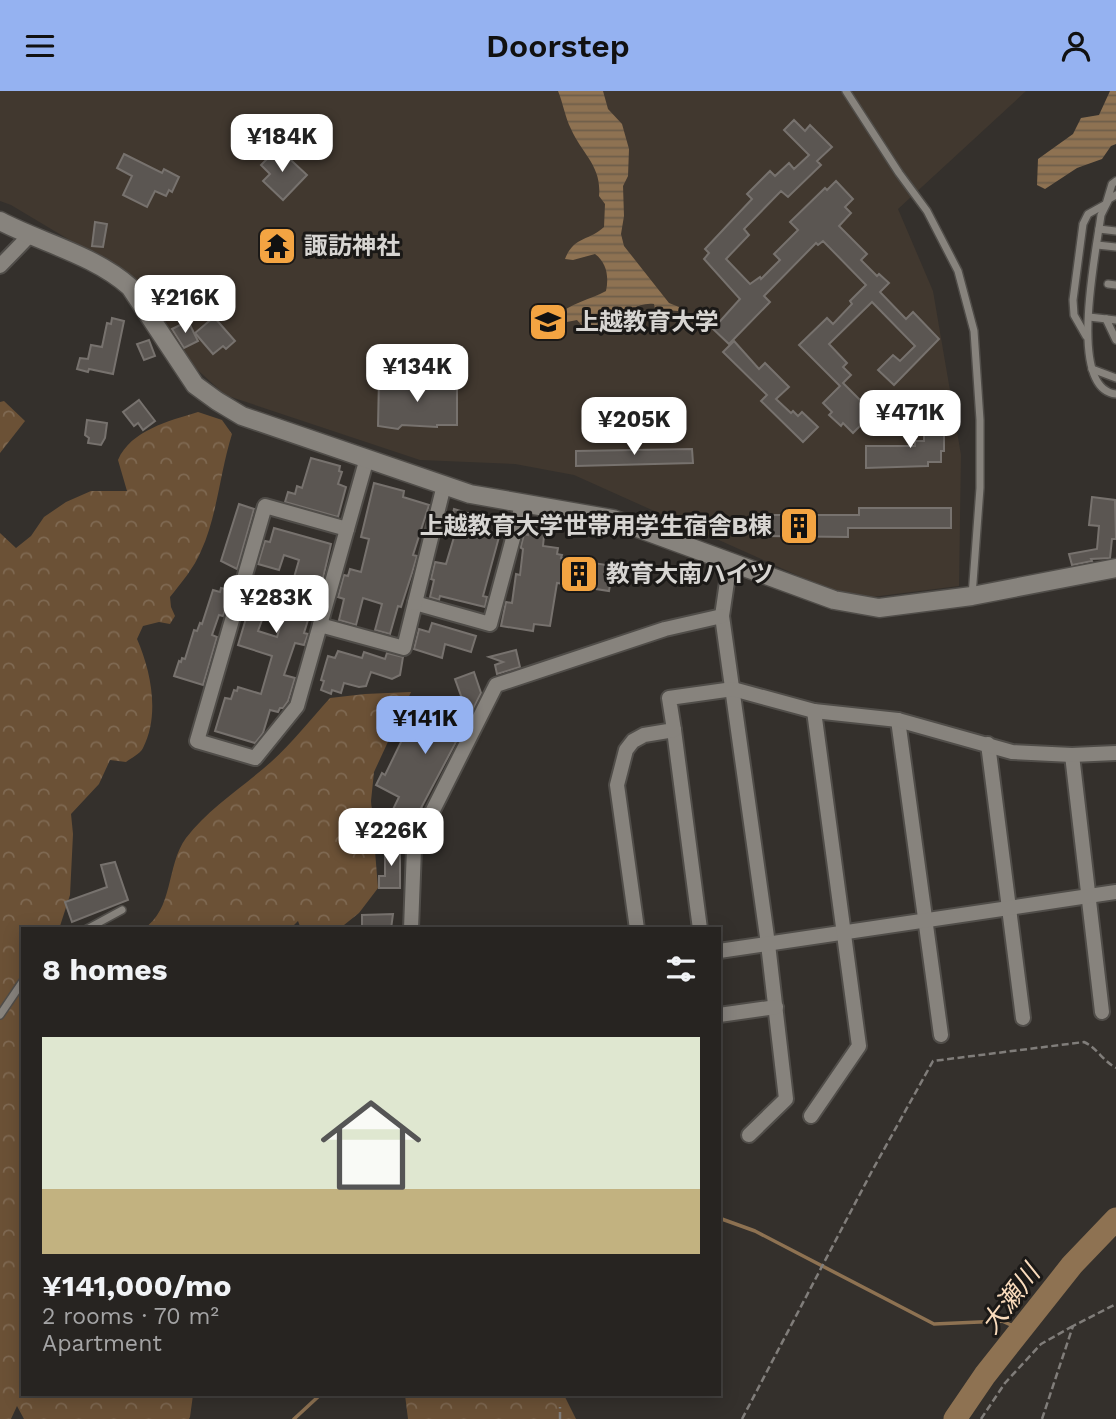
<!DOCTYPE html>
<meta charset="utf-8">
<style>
body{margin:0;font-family:"Work Sans","Noto Sans JP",sans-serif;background:#2f2c2a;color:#f1f3f6;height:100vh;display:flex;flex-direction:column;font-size:26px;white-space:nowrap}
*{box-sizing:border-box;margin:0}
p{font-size:23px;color:#a4a4a5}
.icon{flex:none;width:38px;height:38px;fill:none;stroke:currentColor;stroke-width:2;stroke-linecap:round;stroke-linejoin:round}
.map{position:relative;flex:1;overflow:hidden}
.panel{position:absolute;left:21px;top:836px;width:700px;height:469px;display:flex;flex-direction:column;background:#272421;border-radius:0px;box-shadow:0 4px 18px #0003,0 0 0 2px #43413f}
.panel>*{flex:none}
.price{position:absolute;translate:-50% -60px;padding:0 16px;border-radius:14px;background:#fff;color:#222;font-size:23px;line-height:46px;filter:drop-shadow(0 2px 4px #0008)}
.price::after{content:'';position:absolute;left:50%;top:42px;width:21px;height:16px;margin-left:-10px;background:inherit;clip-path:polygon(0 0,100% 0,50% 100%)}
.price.active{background:#95b2f1;color:#111}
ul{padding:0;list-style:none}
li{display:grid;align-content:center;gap:14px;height:371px;padding:0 21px}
li span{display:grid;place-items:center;height:217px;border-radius:0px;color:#555}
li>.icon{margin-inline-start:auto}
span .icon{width:126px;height:126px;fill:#fffc;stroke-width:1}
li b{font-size:30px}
h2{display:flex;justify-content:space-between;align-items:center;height:84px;padding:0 21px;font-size:30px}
header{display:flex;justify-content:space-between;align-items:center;height:91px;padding:0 21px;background:#95b2f1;color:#111;font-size:32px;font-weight:600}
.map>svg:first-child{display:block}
.built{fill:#41382f}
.forest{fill:url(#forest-crowns)}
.water{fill:url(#water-rules)}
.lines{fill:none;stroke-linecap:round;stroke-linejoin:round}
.stream{stroke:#8e7252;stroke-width:3.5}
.river{stroke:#8e7252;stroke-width:23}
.building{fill:#5b5652;stroke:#77726e;stroke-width:2}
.service-casing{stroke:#504d49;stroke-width:10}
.minor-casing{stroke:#504d49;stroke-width:18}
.tertiary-casing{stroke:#504d49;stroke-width:21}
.path{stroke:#807d7a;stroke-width:2.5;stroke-dasharray:7 3.5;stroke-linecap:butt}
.service{stroke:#87837d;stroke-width:7}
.minor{stroke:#87837d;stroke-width:14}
.tertiary{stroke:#87837d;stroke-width:18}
.labels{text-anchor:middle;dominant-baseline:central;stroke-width:6;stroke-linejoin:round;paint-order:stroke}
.poi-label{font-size:24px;font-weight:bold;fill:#d7d5d2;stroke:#1b1917;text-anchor:start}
.water-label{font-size:26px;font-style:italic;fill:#f9dbbc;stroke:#1b1917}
</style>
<header><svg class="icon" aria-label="menu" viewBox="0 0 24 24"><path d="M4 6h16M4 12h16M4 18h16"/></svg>Doorstep<svg class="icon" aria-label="person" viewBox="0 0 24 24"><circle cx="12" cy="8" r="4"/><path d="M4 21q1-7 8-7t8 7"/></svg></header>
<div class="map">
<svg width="1116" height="1328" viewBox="0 0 1116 1328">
<defs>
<pattern id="forest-crowns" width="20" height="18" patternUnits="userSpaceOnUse" patternTransform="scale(1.75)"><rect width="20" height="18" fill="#6b5136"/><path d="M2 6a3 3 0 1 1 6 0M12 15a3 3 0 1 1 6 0" fill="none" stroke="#7f6952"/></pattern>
<pattern id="water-rules" width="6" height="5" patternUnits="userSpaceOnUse" patternTransform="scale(1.75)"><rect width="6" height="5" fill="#8e7252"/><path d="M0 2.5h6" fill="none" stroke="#6f5e4a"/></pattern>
</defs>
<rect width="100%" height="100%" fill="#34302c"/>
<path class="built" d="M0 0H1026L898 118 933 200 961 364 959 495 872 506 830 499 574 384 515 373 420 369 225 304 178 261 128 184 11 114 0 110Z"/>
<g class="forest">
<path d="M4 310 25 330 0 362V311Z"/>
<path d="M198 321 222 329 232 343C220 381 217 426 201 460 194 477 181 492 170 506L171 516 175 525 170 533 159 531 143 535 137 548C151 580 160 624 143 657 140 663 131 667 126 671L110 669 99 693 71 723 73 743 70 804 60 835 63 838H23V1304H193L190 1326 189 1328H24L17 1315 11 1328H0V442L16 457 31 445 44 426 66 411 91 400H127L118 369C131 339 169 330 198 321Z"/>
<path d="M411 601 374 681 371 710 378 797 359 822 339 838H301L298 830 290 838H143C174 819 166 774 186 747 209 717 243 696 271 671 292 652 311 628 330 607L365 603Z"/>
<path d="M405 1304H564L576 1328H408Z"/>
</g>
<g class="water">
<path d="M558 0H603L608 18 622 33 629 58 628 85 623 95 624 125 621 143 624 155 669 212 679 216 678 220 655 218 654 213C639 211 626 221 617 232 604 231 596 238 583 236L577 229 567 231 560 238 556 226C570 212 589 209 606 200 609 186 607 172 595 163L573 169 565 168C574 145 589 150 604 136L605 113 599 105C602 75 582 63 571 38 565 26 563 12 558 0Z"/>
<path d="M1110 0H1116V53L1111 55 1102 68 1077 77 1045 98 1037 94 1038 68 1073 43 1081 27 1099 24Z"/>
</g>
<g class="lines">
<g class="stream">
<path d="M719 1127 755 1140 934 1233 1002 1230 1022 1239"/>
<path d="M294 1328 320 1304"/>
</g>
<path class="river" d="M955 1328 985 1284 1072 1174 1116 1128"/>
</g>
<g class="building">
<path d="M794 29 805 40 810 34 832 56 817 70 821 74 788 106 781 100 744 138 749 144 726 168 750 193 760 186 761 188 780 169 774 163 798 139 790 131 825 97 827 99 836 90 853 108 845 116 851 122 839 135 867 163 861 169 877 185 879 183 889 192 880 201 906 228 913 221 939 248 894 294 878 279 893 264 900 270 915 255 872 211 829 253 847 272 843 276 851 284 843 292 860 309 865 304 874 313 871 316 873 317 861 329 864 331 853 342 843 332 841 335 829 324 832 321 823 312 840 295 799 254 827 227 833 233 852 213 850 210 866 194 823 150 818 154 816 152 764 205 770 211 729 253 713 238 740 208 704 168 709 162 705 158 752 108 747 103 770 80 775 85 789 72 794 78 809 64 784 39Z"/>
<path d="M278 57 307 84 283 109 263 90 270 83 261 74Z"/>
<path d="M124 63 162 82 164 78 179 86 172 101 169 99 166 105 155 100 147 116 123 104 132 85 117 77Z"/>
<path d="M95 131 107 133 103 156 92 155Z"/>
<path d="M278 145 287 152 276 164 268 157Z"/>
<path d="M214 226 235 250 226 258 223 255 213 263 195 242Z"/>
<path d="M112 227 124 230 113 283 89 278 88 281 77 278 80 267 88 268 91 254 102 256 107 232 111 233Z"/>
<path d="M188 230 198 250 184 257 172 238Z"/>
<path d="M149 249 155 265 144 269 137 253Z"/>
<path d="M734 250 759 278 765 272 789 296 776 308 791 322 793 320 798 325 802 321 818 336 803 351 761 310 767 304 723 261Z"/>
<path d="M379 287H395V293L436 291V293H457V334H437V336L402 334 398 338 378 335Z"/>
<path d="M139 309 155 330 143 339 138 332 134 335 123 321Z"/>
<path d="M87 329 107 332 105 347 101 354 88 352 89 347 85 344Z"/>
<path d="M924 329H944V360H941V371H928V375L866 377V355H915V350H924Z"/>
<path d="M692 358 693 372 576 375V360Z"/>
<path d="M311 367 340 375 339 380 342 381 338 393 346 396 338 426 285 411 288 401 295 403 297 395 302 397Z"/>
<path d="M374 392 404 400 403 406 429 414 413 464 417 465 412 482 401 516 398 515 390 543 375 539 382 513 363 507 356 534 339 529 344 508 338 506 344 484 348 485 350 478 361 481 369 448 361 446Z"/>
<path d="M1092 406 1115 409 1116 448H1112L1110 467 1091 468 1092 470 1072 474 1069 463 1097 458 1099 435 1089 434Z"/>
<path d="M239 413 254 418 237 478 221 470Z"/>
<path d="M859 417H951V437H848V446L751 445V424H859Z"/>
<path d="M454 418 480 426 477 437 493 441 492 444 499 446 483 505 487 506 485 516 440 505 439 509 430 506 434 489 431 488 435 471 446 473 457 436 453 435 454 431 451 430Z"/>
<path d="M529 433 545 435 543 455 558 457 557 463 562 464 561 467 613 475 609 500 557 492 550 535 534 533 533 540 501 535 506 511 512 512 516 483 520 484 523 458 521 457V455L524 443 528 444Z"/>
<path d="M274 437 331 453 319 504 316 503 304 542 308 543 304 554 295 552 284 584 295 587 288 610 283 617H280L278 621 270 619 263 642 255 652 215 640 225 607 231 608 234 599 237 600 238 596 261 603 272 565 238 554 247 524 244 523 247 513 266 518 258 540 277 546 299 469 284 464 279 479 258 473 265 450 270 451Z"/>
<path d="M221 497 231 499 223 525 219 524 212 544 217 546 203 594 174 585 179 570 181 571 182 567 185 568 194 539 197 540 200 532 202 533 213 499 220 501Z"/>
<path d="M432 532 476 545 471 561 445 553 442 567 414 558 419 538 429 541Z"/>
<path d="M516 559 520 576 497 583 495 574 503 571 489 566Z"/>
<path d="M338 560 362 567 364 561 385 568 387 562 403 566 400 584 392 588 371 581 366 595 359 596 344 592 341 602 332 599 331 603 321 599 324 590 321 589 328 565 335 567Z"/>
<path d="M474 581 481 602 466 632 461 629 451 649 456 651 421 717 423 718 410 743 400 738V742L385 735 399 706 376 694 382 682 385 684 417 618 439 629 449 609 465 616 455 588Z"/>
<path d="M385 753H400V797H379V785H385Z"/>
<path d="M115 771 128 809 72 831 65 811 107 796 101 774Z"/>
<path d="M393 823 391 838H362V824Z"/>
</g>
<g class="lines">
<defs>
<g id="service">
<path d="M846 0 899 82 927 120 958 180 974 240 980 329V397L972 505"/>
<path d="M1116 104 1109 108 1101 124C1097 157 1066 298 1116 303"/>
<path d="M1099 138 1116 140"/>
<path d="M1097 154 1116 156"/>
<path d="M1108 193 1116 194"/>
<path d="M1089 226 1116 229"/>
<path d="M1106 228 1116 249"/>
<path d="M1086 245 1074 224 1073 209 1083 133 1088 123 1106 113 1112 93 1116 90"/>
<path d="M1092 278 1116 287"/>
<path d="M87 838 122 819"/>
<path d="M0 924 23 890"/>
</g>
<g id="minor">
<path d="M0 175 29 145"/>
<path d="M347 438 265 415 197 650 255 667 297 615 320 534 404 557 415 512 490 533 522 414"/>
<path d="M730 470 722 525 768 853 786 1008 749 1044"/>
<path d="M415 512 444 394"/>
<path d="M320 534 367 367"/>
<path d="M898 629 941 944"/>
<path d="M674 639 700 838"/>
<path d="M988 653 1023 927"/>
<path d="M1072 664 1102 921"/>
<path d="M411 838 414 757 496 594 665 538 722 525"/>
<path d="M637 838 617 694 626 659 633 650 644 644 674 639 669 607 733 598 814 620 898 629 1012 661 1072 664 1116 662"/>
<path d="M719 860 1116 801"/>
<path d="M719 924 776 916"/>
<path d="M811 1025 859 955 814 620"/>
</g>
<path id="tertiary" d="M0 130C42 152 94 164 130 196L195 294 217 310 242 325 470 403 613 428 834 509 879 517 972 505 1116 477"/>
</defs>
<use href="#service" class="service-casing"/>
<use href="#minor" class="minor-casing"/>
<use href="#tertiary" class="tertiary-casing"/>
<g class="path">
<path d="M560 1328V1316"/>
<path d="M742 1328 872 1080 933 970 1084 951C1097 957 1102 969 1116 977"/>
<path d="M981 1328 1005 1292 1041 1253 1073 1235"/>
<path d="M1042 1328 1073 1235 1116 1213"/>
</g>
<use href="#service" class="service"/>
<use href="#minor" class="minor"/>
<use href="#tertiary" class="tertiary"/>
</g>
<defs>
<symbol id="temple-square" viewBox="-11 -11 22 22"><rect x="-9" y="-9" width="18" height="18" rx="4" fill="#f3a442" stroke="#1b1917"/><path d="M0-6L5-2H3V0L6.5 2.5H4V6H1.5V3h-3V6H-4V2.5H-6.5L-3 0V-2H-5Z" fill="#111"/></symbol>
<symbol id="university-square" viewBox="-11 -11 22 22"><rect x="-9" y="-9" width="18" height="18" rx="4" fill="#f3a442" stroke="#1b1917"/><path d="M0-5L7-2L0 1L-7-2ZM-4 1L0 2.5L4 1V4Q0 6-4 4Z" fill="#111"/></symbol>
<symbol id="building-square" viewBox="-11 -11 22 22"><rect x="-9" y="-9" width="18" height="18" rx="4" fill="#f3a442" stroke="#1b1917"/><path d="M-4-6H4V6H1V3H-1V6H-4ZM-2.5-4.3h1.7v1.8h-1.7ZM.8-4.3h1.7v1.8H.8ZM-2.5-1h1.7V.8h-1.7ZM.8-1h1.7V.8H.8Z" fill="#111"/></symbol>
</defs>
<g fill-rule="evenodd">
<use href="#temple-square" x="255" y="133" width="44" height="44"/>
<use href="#university-square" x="526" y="209" width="44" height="44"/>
<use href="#building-square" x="777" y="413" width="44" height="44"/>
<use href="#building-square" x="557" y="461" width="44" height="44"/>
</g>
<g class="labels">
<g class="poi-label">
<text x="304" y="155">諏訪神社</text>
<text x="575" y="231">上越教育大学</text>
<text x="772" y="435" text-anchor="end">上越教育大学世帯用学生宿舎B棟</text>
<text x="606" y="483">教育大南ハイツ</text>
</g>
<g class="water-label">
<text transform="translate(1010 1208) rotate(-53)">大瀬川</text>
</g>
</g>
</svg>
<b class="price" style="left:282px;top:83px">¥184K</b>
<b class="price" style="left:185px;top:244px">¥216K</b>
<b class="price" style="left:417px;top:313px">¥134K</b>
<b class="price" style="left:910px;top:359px">¥471K</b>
<b class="price" style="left:634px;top:366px">¥205K</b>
<b class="price" style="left:276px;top:544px">¥283K</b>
<b class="price active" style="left:425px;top:665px">¥141K</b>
<b class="price" style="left:391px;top:777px">¥226K</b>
<section class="panel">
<h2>8 homes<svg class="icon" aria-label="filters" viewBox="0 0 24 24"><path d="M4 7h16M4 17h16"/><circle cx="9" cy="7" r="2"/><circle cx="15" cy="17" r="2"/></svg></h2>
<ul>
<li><span style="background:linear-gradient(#dfe7d0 70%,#c2b280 0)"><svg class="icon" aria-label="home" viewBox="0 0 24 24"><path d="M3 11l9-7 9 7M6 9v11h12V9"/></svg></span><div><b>¥141,000/mo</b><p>2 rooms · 70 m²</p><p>Apartment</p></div></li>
</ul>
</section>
</div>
